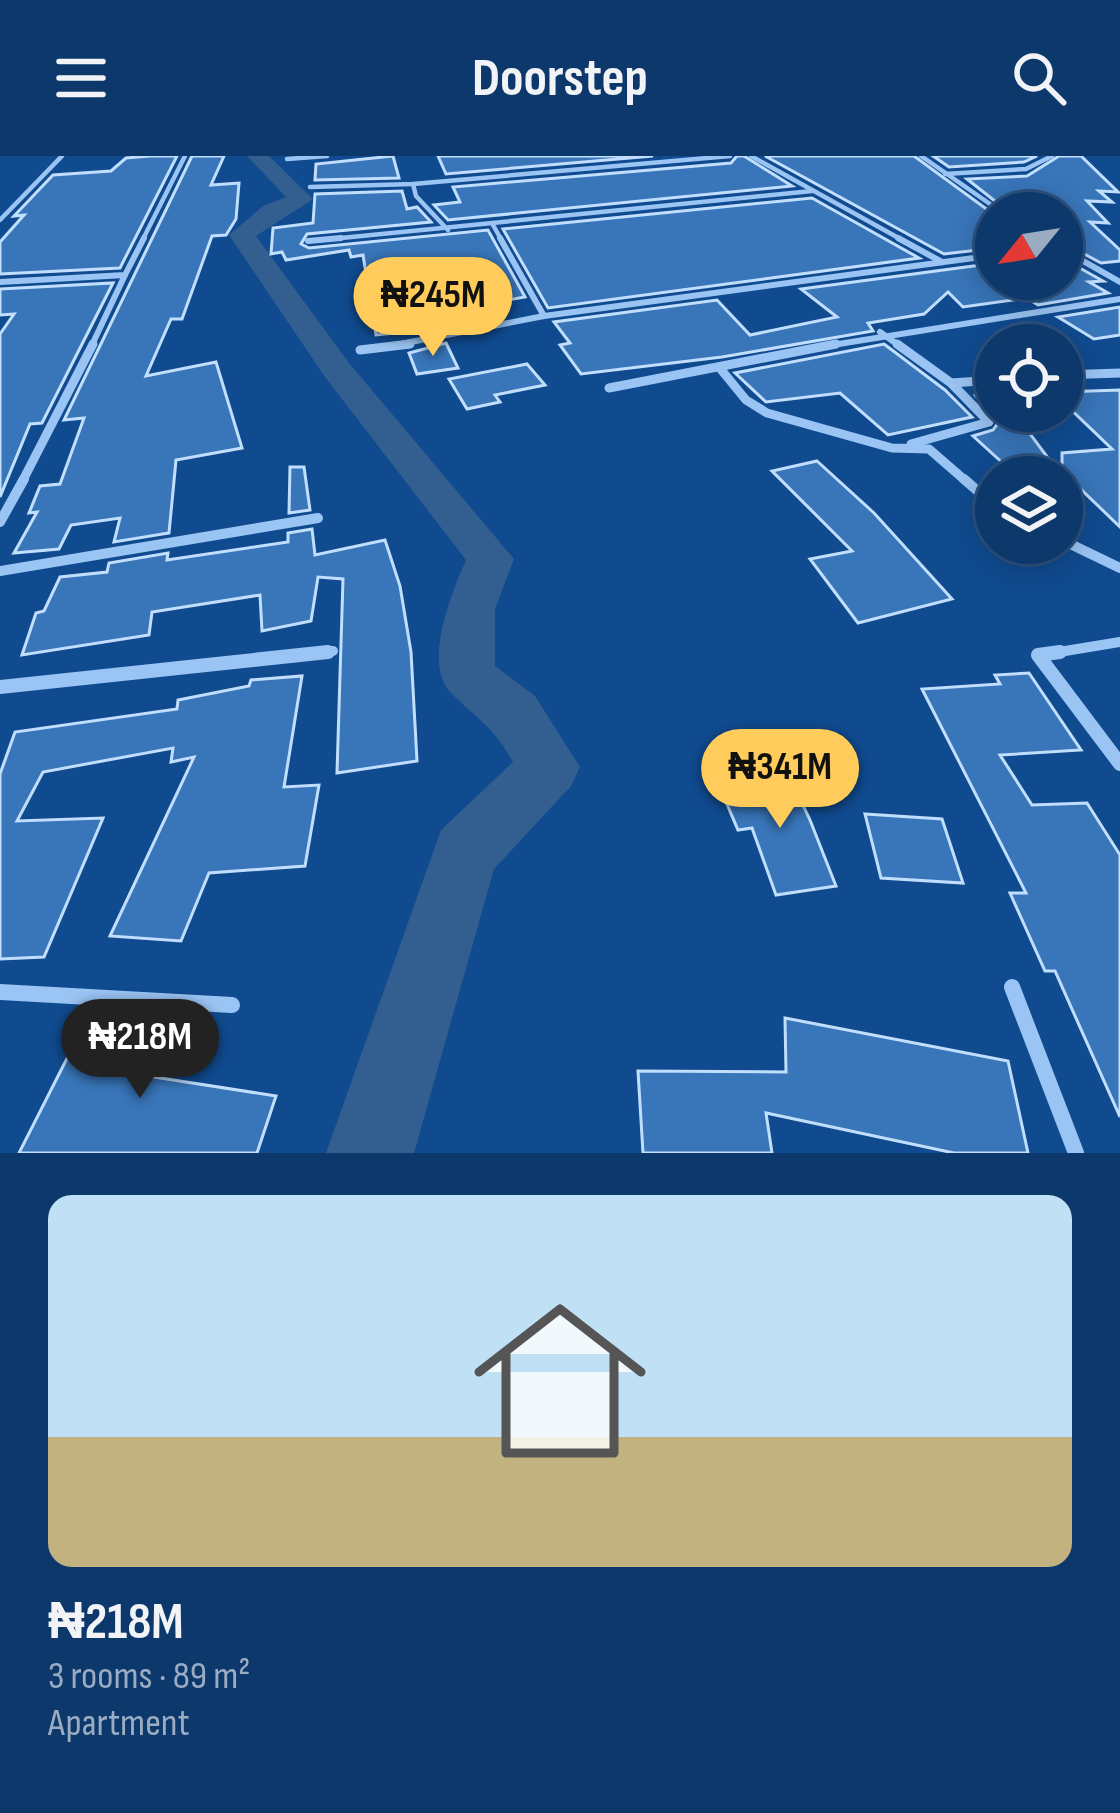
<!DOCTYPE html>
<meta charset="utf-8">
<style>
body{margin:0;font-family:"Sofia Sans Condensed",sans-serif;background:#153f72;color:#f1f3f6;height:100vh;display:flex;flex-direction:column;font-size:45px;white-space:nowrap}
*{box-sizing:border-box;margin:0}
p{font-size:39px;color:#9aacc2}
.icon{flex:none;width:66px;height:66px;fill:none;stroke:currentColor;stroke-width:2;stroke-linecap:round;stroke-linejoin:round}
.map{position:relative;height:997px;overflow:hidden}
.sheet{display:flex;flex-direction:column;background:#0c386c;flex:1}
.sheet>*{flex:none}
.needle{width:78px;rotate:240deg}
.buttons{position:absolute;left:975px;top:36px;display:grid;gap:24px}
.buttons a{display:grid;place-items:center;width:108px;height:108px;border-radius:50%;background:#0c386c;box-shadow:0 6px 30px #0003,0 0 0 3px #2c527f;font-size:60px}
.price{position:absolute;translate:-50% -102px;padding:0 27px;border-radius:42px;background:#ffcb5b;color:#111;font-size:39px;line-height:78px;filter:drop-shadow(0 3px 6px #0008)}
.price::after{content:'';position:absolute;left:50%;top:72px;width:36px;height:27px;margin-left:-18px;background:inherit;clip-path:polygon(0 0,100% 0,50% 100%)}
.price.current{background:#222;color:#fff}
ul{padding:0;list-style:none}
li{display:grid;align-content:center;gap:24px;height:636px;padding:0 48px}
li+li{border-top:3px solid #2c527f}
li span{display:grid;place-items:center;height:372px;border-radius:24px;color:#555}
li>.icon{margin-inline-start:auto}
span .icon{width:216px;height:216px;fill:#fffc;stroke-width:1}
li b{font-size:51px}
header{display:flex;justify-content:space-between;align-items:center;height:156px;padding:0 48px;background:#0c386c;font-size:54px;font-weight:700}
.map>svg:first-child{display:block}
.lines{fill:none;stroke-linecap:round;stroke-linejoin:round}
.river{fill:#325e90;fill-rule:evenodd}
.building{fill:#3875b9;stroke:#c1defd;stroke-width:3}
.street-far5{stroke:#9ac4f3;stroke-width:4.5}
.street-far4{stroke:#9ac4f3;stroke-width:6}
.street-far3{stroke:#9ac4f3;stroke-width:9}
.street-far2{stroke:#9ac4f3;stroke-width:10}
.street-far1{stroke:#9ac4f3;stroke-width:14}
.street{stroke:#9ac4f3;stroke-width:16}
</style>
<header><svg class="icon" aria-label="menu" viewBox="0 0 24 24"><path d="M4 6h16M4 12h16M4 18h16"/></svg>Doorstep<svg class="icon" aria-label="search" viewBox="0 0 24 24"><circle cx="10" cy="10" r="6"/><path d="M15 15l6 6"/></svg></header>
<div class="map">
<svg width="1120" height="997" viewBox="0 0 1120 997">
<rect width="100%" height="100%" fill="#104b90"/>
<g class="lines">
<path class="river" d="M247 0H269L313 43 256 80 349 207 514 403 495 453V510L535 540 580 611 571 630 494 713 414 997H326L441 674 513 606C493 570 478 564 451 537 422 508 452 436 466 404L325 221 229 79 263 50 286 41Z"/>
</g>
<g class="building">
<path d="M150 0H177L120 112 0 118V86L24 59 14 60 53 19 111 15 126 2Z"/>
<path d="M192 0H224L211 29 239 27 236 63 226 79 212 80 182 163H171L146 220 216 206 242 292 176 304 169 377 114 386 120 362 71 369 59 393 14 397 37 356 29 357 40 330 60 328 84 262 64 264Z"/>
<path d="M393 0 399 22 315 24 316 8Z"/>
<path d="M438 0H653L446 18Z"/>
<path d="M737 0H744L792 30 448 64 434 49 460 46 453 31 731 7Z"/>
<path d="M765 0H914L996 60V92L944 98Z"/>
<path d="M933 0H1037L1024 6 949 11Z"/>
<path d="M1059 0H1081L1118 36 1099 35 1112 46 1087 45 1108 67 1090 66 1120 94V105L1101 107 1062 86V57H1010L967 23 1027 20Z"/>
<path d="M402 35 407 53 417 51 431 66 307 78 301 88 309 92 488 74 525 141 432 157 440 173 376 179 363 99 351 101 349 94 286 104 282 96 271 98 273 72 313 67 315 38Z"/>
<path d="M812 42 919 102 548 152 503 73Z"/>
<path d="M1062 102 1103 125 1089 126 1108 137 1038 149 1027 142 963 151 948 136 924 158 868 167 873 175 722 201 581 218 560 189 570 187 554 166 717 144 750 179 837 161 801 133 996 107V123H1062Z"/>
<path d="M113 127 42 267 30 268 0 341V178L14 158 0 159V133Z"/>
<path d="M1120 151V179L1094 183 1058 161Z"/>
<path d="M446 187 458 212 417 218 409 197Z"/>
<path d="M884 188 945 234 972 261 888 279 840 237 766 246 735 217Z"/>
<path d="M527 208 545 229 495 239 500 246 467 253 449 223Z"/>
<path d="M1120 234V371L1062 315V297L1112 293 1062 245V236Z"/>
<path d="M976 240H996V255H1013L1060 318 1018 321 973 280 993 274 998 267Z"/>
<path d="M817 305 874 357 952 443 858 467 810 403 852 395 772 315Z"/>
<path d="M290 311H304L310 354 289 357Z"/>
<path d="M312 373 315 399 385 384 400 430 411 496 417 605 337 617 343 423 318 421 311 465 262 475 260 439 152 456 149 479 22 499 36 457 44 455 60 421 107 416 109 407 168 397 167 404 288 386V377Z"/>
<path d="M1029 517 1081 594 1000 599 1032 649 1087 647 1120 699V961L1055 815H1045L1010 737H1026L922 533 1000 528 995 519Z"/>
<path d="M302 520 284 631 319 629 305 710 209 717 181 785 110 780 194 601 171 606 173 592 43 616 17 665 103 662 44 801 0 803V618L15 576 177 553 178 544 249 530 251 524Z"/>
<path d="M787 615 810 664 836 730 776 739 752 672 738 674 718 627Z"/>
<path d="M865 658 942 663 963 727 881 722Z"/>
<path d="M89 859 175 871 154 921 276 940 257 997H19Z"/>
<path d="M785 862 1008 905 1028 997H954L766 957 772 997H643L638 915 786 916Z"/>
</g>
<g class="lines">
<g class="street-far5">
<path d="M751 0 904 85"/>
<path d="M921 0 1003 57"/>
<path d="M287 3 327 0"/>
<path d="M945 18 1026 13 1052 0"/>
<path d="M413 28 416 40 448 74"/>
<path d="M310 31 413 28 730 0"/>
<path d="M0 64 62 0"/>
<path d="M493 69 502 85"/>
<path d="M142 85 185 0"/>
<path d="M311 85 812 35"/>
</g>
<g class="street-far4">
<path d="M500 82 544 160"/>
<path d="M898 82 942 106"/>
<path d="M308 85 341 82"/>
<path d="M1062 93 1120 126"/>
<path d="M0 126 125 119 144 82"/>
<path d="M880 176 901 191"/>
<path d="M91 191 125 119"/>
<path d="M385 191 544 160 996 99"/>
<path d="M820 191 1120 143"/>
</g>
<g class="street-far3">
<path d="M897 188 951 227 989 266 911 288"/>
<path d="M360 194 410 188"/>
<path d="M719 211 746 244 767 257 892 292 929 293 967 326"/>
<path d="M1062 219 1120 217"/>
<path d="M951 227 996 224"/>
<path d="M609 232 836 188"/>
<path d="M22 326 93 188"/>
</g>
<g class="street-far2">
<path d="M964 323 996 351"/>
<path d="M0 366 24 323"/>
<path d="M1062 384 1120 412"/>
<path d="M0 415 318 362"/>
<path d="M300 499 333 495"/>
<path d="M1041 499 1120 486"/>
</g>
<g class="street-far1">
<path d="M1060 496 1038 499 1120 608"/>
<path d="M0 531 328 496"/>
</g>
<g class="street">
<path d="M1012 831 1076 997"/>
<path d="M0 836 232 849"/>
</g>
</g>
</svg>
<div class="buttons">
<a><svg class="needle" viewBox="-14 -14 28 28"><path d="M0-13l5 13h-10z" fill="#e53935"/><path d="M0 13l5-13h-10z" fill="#9aacc2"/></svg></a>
<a><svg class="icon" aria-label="locate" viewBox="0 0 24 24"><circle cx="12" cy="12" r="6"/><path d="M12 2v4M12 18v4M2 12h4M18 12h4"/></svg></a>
<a><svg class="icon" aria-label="layers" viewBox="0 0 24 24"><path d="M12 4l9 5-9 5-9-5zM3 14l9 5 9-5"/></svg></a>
</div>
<b class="price" style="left:433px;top:203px">₦245M</b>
<b class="price" style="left:780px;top:675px">₦341M</b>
<b class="price current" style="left:140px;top:945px">₦218M</b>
</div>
<section class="sheet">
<ul>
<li><span style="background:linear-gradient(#bfe0f5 65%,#c2b280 0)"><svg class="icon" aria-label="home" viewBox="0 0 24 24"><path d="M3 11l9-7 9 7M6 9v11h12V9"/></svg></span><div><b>₦218M</b><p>3 rooms · 89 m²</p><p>Apartment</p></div></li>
</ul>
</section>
